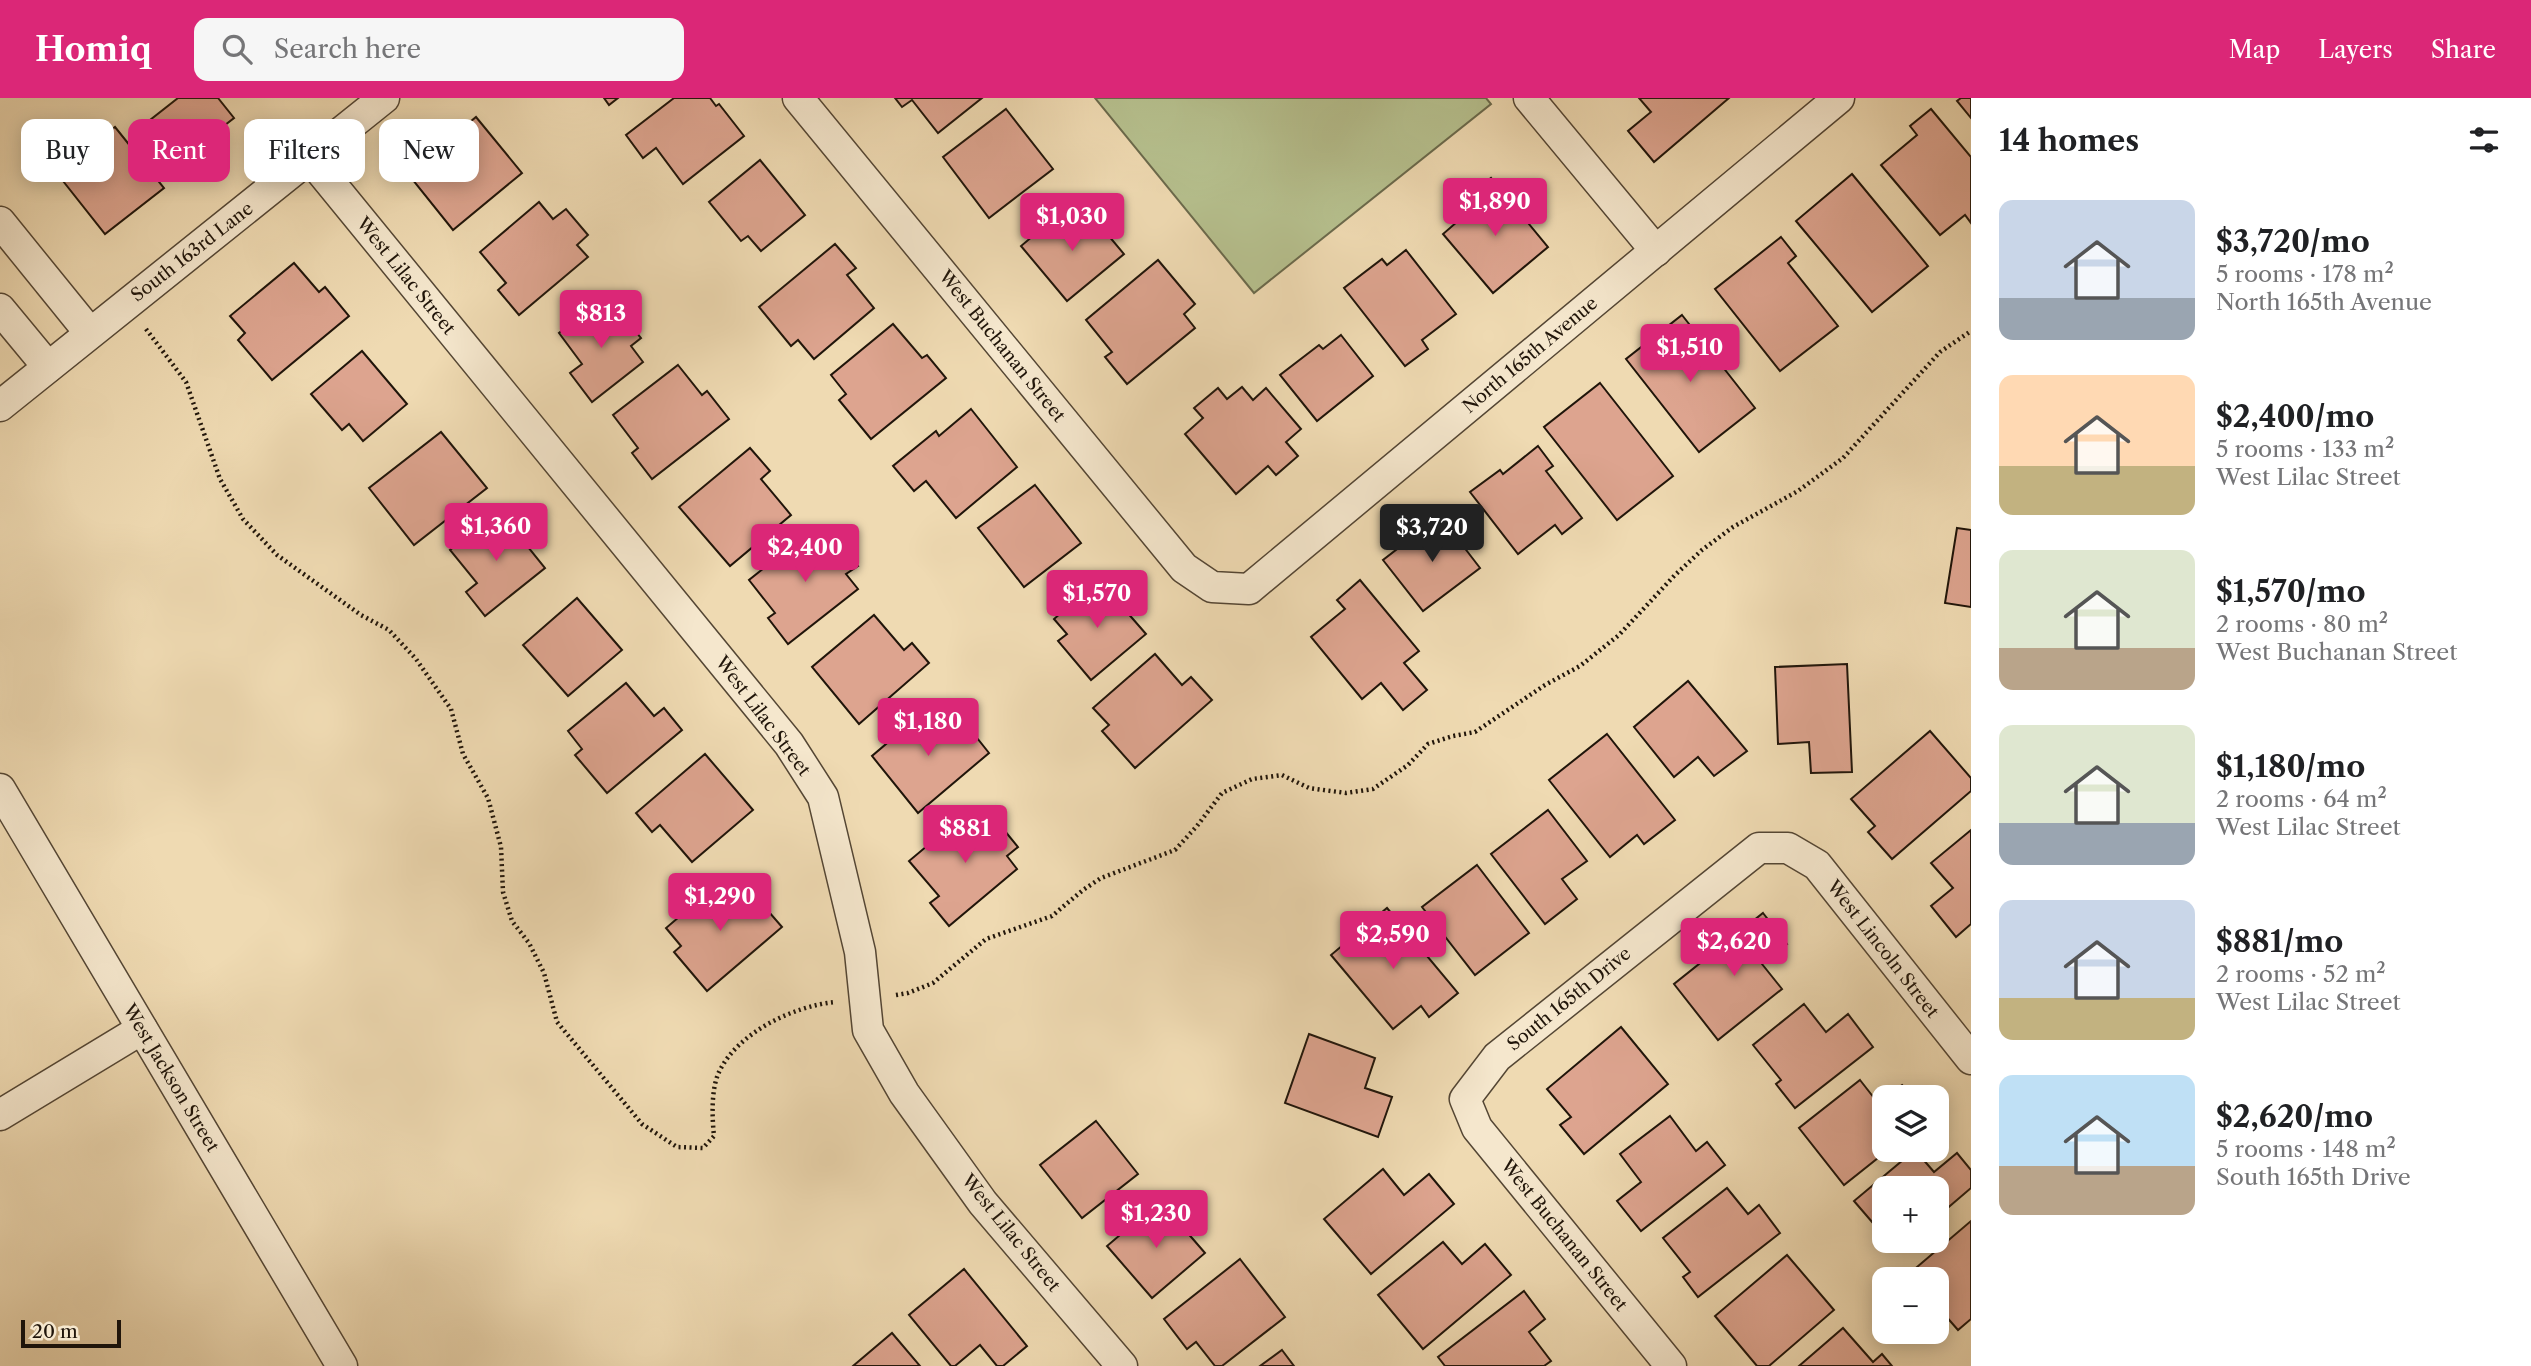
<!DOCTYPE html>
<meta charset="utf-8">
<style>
body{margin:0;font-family:"Libre Caslon Text",serif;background:#f6f6f6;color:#202124;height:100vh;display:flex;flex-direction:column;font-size:26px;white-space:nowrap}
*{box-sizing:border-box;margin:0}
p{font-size:23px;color:#757577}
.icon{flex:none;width:38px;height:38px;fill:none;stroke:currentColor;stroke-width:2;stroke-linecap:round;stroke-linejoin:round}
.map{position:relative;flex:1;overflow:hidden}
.drawer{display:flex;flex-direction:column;background:#fff;width:560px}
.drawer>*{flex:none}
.banner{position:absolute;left:21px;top:21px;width:665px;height:63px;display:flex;gap:14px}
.buttons{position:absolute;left:1872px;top:987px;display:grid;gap:14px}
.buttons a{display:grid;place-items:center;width:77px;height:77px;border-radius:14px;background:#fff;box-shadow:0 4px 18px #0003;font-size:35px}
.scale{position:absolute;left:21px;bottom:18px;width:100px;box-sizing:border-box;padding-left:7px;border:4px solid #20150a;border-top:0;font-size:19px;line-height:24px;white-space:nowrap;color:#20150a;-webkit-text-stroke:5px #f5e7cd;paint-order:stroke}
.price{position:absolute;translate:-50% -60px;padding:0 16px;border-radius:7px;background:#db2777;color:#fff;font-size:23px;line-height:46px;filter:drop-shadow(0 2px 4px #0008)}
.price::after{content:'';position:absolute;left:50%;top:42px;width:21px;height:16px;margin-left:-10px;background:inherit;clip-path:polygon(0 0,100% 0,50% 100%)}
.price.selected{background:#222;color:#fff}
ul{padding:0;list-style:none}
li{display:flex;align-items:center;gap:21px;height:175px;padding:0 28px}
li span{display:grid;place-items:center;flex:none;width:196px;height:140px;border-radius:14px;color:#555}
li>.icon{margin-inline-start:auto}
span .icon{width:84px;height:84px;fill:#fffc;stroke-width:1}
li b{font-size:30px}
h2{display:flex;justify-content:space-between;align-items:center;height:84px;padding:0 28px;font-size:30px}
.tag{padding:0 24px;border-radius:14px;background:#fff;box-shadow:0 4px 18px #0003;font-size:24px;line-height:63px}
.tag.selected{background:#db2777;color:#fff}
header{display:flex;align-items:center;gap:42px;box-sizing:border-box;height:98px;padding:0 35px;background:#db2777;color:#fff}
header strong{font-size:33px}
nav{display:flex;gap:38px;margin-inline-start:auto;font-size:24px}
.search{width:490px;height:63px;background:#f6f6f6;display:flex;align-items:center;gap:18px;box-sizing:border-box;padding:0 24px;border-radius:14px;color:#757577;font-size:26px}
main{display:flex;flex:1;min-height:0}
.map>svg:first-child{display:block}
.green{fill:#b6c08e;stroke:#6b6a4c;stroke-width:2}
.building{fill:#dda48f;stroke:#20150a;stroke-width:2}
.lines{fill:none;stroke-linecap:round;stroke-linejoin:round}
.minor-casing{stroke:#544634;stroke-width:33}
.path{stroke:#20150a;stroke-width:4.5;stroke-dasharray:2 3.5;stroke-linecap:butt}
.minor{stroke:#f5e7cd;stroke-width:30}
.labels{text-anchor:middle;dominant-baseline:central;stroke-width:5;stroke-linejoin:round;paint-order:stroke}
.street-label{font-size:18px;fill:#20150a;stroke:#f5e7cd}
</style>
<header>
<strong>Homiq</strong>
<div class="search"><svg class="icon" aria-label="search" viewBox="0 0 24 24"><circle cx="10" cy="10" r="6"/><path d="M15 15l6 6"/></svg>Search here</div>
<nav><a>Map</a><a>Layers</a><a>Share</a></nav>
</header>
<main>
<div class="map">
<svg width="1971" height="1268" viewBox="0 0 1971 1268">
<rect width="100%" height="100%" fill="#efdab2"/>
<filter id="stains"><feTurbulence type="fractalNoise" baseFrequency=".00286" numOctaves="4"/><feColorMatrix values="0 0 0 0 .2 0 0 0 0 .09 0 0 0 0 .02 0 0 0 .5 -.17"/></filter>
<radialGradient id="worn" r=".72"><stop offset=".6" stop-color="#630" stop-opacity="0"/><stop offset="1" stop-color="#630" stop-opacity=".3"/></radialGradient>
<path class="green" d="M1095 0H1486L1491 6 1254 195Z"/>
<g class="building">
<path d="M178 0H218L234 20 176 65 145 26Z"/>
<path d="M604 0H618L609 7Z"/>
<path d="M674 0H710L716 8 719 6 744 38 683 86 656 50 643 60 626 37Z"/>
<path d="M895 0H982L938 35 912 2 902 9Z"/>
<path d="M1639 0H1729L1654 64 1628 33 1651 14Z"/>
<path d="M1961 0H1971V20L1957 3Z"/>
<path d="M1006 11 1053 71 989 120 943 59Z"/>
<path d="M1931 11 1971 59V125L1965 117 1940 137 1881 67 1917 37 1910 28Z"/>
<path d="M476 19 522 75 453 132 408 76Z"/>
<path d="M115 29 164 90 105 136 48 64 70 46 78 58Z"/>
<path d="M760 62 805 117 761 153 748 138 741 143 709 104Z"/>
<path d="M1852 76 1928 168 1872 214 1796 123Z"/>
<path d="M1491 80 1548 149 1493 195 1443 136 1480 104 1472 95Z"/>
<path d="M539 104 553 121 566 111 588 137 577 147 588 159 519 217 498 192 506 185 480 154Z"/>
<path d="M1065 111 1080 129 1093 119 1124 156 1067 203 1021 148Z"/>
<path d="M1781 139 1796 158 1788 165 1838 228 1780 273 1715 191Z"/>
<path d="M835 146 856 170 847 177 874 210 814 261 798 242 791 248 759 209Z"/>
<path d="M1406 152 1456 216 1422 242 1428 251 1405 268 1344 190 1382 161 1387 167Z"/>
<path d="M1158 162 1195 206 1184 216 1195 230 1127 286 1105 259 1112 254 1086 222Z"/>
<path d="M294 165 319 194 325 189 349 218 272 282 238 242 245 235 230 218Z"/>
<path d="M597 205 609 222 620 214 641 240 631 248 643 264 592 304 570 275 582 266 559 235Z"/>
<path d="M1682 217 1755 310 1699 354 1626 261Z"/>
<path d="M893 226 922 260 927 257 946 280 871 341 839 302 846 296 831 277Z"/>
<path d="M1341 237 1373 278 1317 323 1280 277 1319 247 1323 251Z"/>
<path d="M362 253 407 306 363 343 349 326 342 332 311 296Z"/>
<path d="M678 267 702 297 707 293 729 321 652 381 632 355 638 350 613 317Z"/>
<path d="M1600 285 1673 378 1617 422 1544 329Z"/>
<path d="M1242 289 1253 302 1266 290 1301 331 1286 344 1298 358 1276 377 1268 368 1236 396 1185 336 1203 320 1194 310 1218 290 1227 301Z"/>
<path d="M971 311 1017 369 956 420 926 383 914 393 893 368 936 333 939 338Z"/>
<path d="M441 334 487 390 414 447 369 390Z"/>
<path d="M1538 348 1553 368 1546 373 1582 420 1562 436 1555 427 1518 456 1470 394 1500 372 1503 376Z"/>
<path d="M750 350 770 373 761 381 791 417 730 468 679 409Z"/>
<path d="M1035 387 1081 445 1024 489 978 430Z"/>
<path d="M499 413 545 470 485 518 466 494 477 485 450 452Z"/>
<path d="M1440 418 1480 470 1423 513 1383 462Z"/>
<path d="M1957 430 1971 432V509L1945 505Z"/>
<path d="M812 432 825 449 836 441 858 468 846 476 858 491 788 546 768 520 775 515 749 482Z"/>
<path d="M1099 482 1146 536 1091 582 1058 543 1067 536 1054 521Z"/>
<path d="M1360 482 1419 553 1404 565 1427 592 1403 612 1381 585 1362 601 1311 539 1345 511 1337 502Z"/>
<path d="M577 500 622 552 568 598 523 547Z"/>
<path d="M874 517 904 552 912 545 929 565 859 626 812 569Z"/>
<path d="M1155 556 1182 587 1191 579 1212 602 1135 670 1102 633 1109 627 1093 610Z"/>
<path d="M1847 566 1852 674 1811 675 1809 644 1778 646 1775 569Z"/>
<path d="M1688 583 1747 653 1714 678 1698 659 1674 679 1634 629Z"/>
<path d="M626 585 654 618 664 610 682 632 607 695 575 657 582 651 568 633Z"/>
<path d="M932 607 962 644 973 635 989 655 918 715 872 658Z"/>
<path d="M1930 633 1971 680V693L1892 761 1868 734 1875 728 1851 701Z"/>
<path d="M1607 636 1675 722 1644 746 1637 737 1610 759 1549 682Z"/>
<path d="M705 656 753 712 692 764 660 727 652 734 636 715Z"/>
<path d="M970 712 986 731 996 722 1018 749 1007 758 1017 771 949 828 930 805 939 798 909 763Z"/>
<path d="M1548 712 1587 763 1562 781 1577 801 1545 826 1491 756Z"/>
<path d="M1971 732V826L1956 839 1931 808 1953 790 1931 765Z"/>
<path d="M1477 767 1529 835 1475 877 1422 809Z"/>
<path d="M726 779 755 813 763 807 782 829 707 893 674 854 681 848 666 830Z"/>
<path d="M1387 810 1458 895 1429 919 1421 908 1393 931 1331 857Z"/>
<path d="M1763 815 1787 846 1762 866 1782 891 1718 942 1674 886Z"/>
<path d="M1804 906 1826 934 1848 916 1873 949 1795 1010 1776 986 1781 982 1753 947Z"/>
<path d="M1621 929 1668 986 1584 1056 1560 1027 1571 1019 1547 991Z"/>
<path d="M1309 936 1375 960 1365 990 1392 999 1378 1039 1285 1005Z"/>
<path d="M1860 982 1878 1005 1885 1001V1052H1888L1844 1087 1799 1030Z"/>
<path d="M1902 987 1912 999H1886Z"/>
<path d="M1670 1018 1696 1053 1707 1044 1725 1067 1641 1133 1617 1103 1641 1084 1620 1056Z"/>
<path d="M1096 1023 1138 1076 1082 1120 1040 1067Z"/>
<path d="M1915 1052 1934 1074 1957 1055 1971 1072V1090L1937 1119V1090H1885V1139L1854 1103Z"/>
<path d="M1383 1071 1404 1097 1429 1076 1454 1106 1371 1176 1324 1121Z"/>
<path d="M1727 1090 1748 1116 1759 1107 1780 1135 1698 1199 1683 1179 1690 1174 1663 1140Z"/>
<path d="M1160 1103 1205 1155 1152 1200 1107 1148Z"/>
<path d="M1971 1123V1221L1958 1232 1937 1208V1181H1915L1910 1175Z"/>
<path d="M1888 1143H1910L1897 1153Z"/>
<path d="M1443 1144 1462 1166 1485 1146 1511 1177 1423 1251 1378 1197Z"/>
<path d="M1787 1157 1834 1212 1769 1268H1757L1715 1218Z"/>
<path d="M1240 1161 1285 1219 1222 1268H1215L1196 1244 1187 1251 1164 1221Z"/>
<path d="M964 1171 1027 1248 1003 1268H997L980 1247 955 1268H951L909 1217Z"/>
<path d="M1524 1193 1545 1221 1529 1234 1551 1263 1544 1268H1445L1438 1259Z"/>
<path d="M1843 1230 1873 1264 1882 1256 1892 1268H1799Z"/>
<path d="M892 1235 920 1268H853Z"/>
<path d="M1282 1252 1294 1268H1260Z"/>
</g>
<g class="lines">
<defs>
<g id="minor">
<path d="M798 0 1184 470 1212 489 1249 491 1839 0"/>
<path d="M1529 0 1656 153"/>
<path d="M310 60 789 646 823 699 860 854 868 932 904 995 983 1105 1122 1268"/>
<path d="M0 124 90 235"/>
<path d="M0 211 48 269"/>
<path d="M0 308 384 0"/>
<path d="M0 691 342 1268"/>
<path d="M0 1017 142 931"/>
<path d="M1671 1268 1477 1030 1465 1001 1497 959 1759 750H1788L1817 767 1971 961"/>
</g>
</defs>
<use href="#minor" class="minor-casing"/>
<g class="path">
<path d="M146 231 186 284 220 381 243 421 277 457 361 517 389 532 416 561 451 611 463 656 488 700 501 749 503 794 512 823 529 845 544 875 557 924 642 1026 677 1049 703 1050 714 1038C712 1019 711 991 719 974 738 934 794 908 835 904"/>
<path d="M896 897 908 895 933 885 986 841 1052 818 1083 792 1101 780 1175 752 1197 728 1222 695 1252 681 1282 677 1309 690 1346 695 1373 691 1408 667 1428 646 1453 638 1475 634 1545 587 1580 568 1619 537 1675 477 1702 452 1733 429 1798 393 1843 360 1940 254 1971 233"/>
</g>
<use href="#minor" class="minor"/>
</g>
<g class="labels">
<g class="street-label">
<text transform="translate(192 154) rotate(-38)">South 163rd Lane</text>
<text transform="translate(406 178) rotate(51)">West Lilac Street</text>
<text transform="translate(1002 248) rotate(51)">West Buchanan Street</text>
<text transform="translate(1530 257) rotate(-40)">North 165th Avenue</text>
<text transform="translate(763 618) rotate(53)">West Lilac Street</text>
<text transform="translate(1883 851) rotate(52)">West Lincoln Street</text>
<text transform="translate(1569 901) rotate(-39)">South 165th Drive</text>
<text transform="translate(171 980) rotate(59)">West Jackson Street</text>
<text transform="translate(1011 1135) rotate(51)">West Lilac Street</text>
<text transform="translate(1564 1137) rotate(51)">West Buchanan Street</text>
</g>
</g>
<rect width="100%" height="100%" filter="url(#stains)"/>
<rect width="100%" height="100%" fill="url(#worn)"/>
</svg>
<div class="buttons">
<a><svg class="icon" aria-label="layers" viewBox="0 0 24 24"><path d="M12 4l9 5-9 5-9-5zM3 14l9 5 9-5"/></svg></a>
<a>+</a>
<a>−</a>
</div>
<div class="scale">20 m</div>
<b class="price" style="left:1495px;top:140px">$1,890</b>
<b class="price" style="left:1072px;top:155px">$1,030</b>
<b class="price" style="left:601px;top:252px">$813</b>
<b class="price" style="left:1690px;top:286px">$1,510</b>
<b class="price" style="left:496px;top:465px">$1,360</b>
<b class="price selected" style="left:1432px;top:466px">$3,720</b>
<b class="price" style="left:805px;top:486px">$2,400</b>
<b class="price" style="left:1097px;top:532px">$1,570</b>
<b class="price" style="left:928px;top:660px">$1,180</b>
<b class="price" style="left:965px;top:767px">$881</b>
<b class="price" style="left:720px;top:835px">$1,290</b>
<b class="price" style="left:1393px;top:873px">$2,590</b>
<b class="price" style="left:1734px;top:880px">$2,620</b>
<b class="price" style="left:1156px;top:1152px">$1,230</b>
<div class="banner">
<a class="tag">Buy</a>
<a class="tag selected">Rent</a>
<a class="tag">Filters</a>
<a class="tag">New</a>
</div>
</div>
<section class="drawer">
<h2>14 homes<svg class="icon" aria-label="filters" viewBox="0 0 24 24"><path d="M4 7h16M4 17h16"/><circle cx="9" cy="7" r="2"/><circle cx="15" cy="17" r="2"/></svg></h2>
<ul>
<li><span style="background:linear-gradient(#c9d6e8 70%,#9aa5b1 0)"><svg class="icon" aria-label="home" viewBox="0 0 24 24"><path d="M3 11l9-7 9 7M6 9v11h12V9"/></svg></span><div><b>$3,720/mo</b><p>5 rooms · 178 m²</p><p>North 165th Avenue</p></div></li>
<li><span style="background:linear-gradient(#ffd9b3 65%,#c2b280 0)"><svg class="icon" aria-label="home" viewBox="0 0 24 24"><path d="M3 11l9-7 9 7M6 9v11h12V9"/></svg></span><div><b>$2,400/mo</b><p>5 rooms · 133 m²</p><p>West Lilac Street</p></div></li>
<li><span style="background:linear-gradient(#dfe7d0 70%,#b9a48a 0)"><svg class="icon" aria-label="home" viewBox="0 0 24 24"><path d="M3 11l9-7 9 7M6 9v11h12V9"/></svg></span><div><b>$1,570/mo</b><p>2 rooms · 80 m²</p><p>West Buchanan Street</p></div></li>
<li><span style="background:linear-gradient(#dfe7d0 70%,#9aa5b1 0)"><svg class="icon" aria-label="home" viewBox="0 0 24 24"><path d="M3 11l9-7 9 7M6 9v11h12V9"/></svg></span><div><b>$1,180/mo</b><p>2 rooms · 64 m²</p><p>West Lilac Street</p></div></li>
<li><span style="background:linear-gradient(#c9d6e8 70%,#c2b280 0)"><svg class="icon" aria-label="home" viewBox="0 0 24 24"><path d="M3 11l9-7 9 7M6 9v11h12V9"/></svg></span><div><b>$881/mo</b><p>2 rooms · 52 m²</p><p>West Lilac Street</p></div></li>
<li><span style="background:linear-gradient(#bfe0f5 65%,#b9a48a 0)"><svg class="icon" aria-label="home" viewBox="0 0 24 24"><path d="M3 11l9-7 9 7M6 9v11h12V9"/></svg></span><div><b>$2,620/mo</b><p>5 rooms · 148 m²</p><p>South 165th Drive</p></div></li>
</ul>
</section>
</main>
